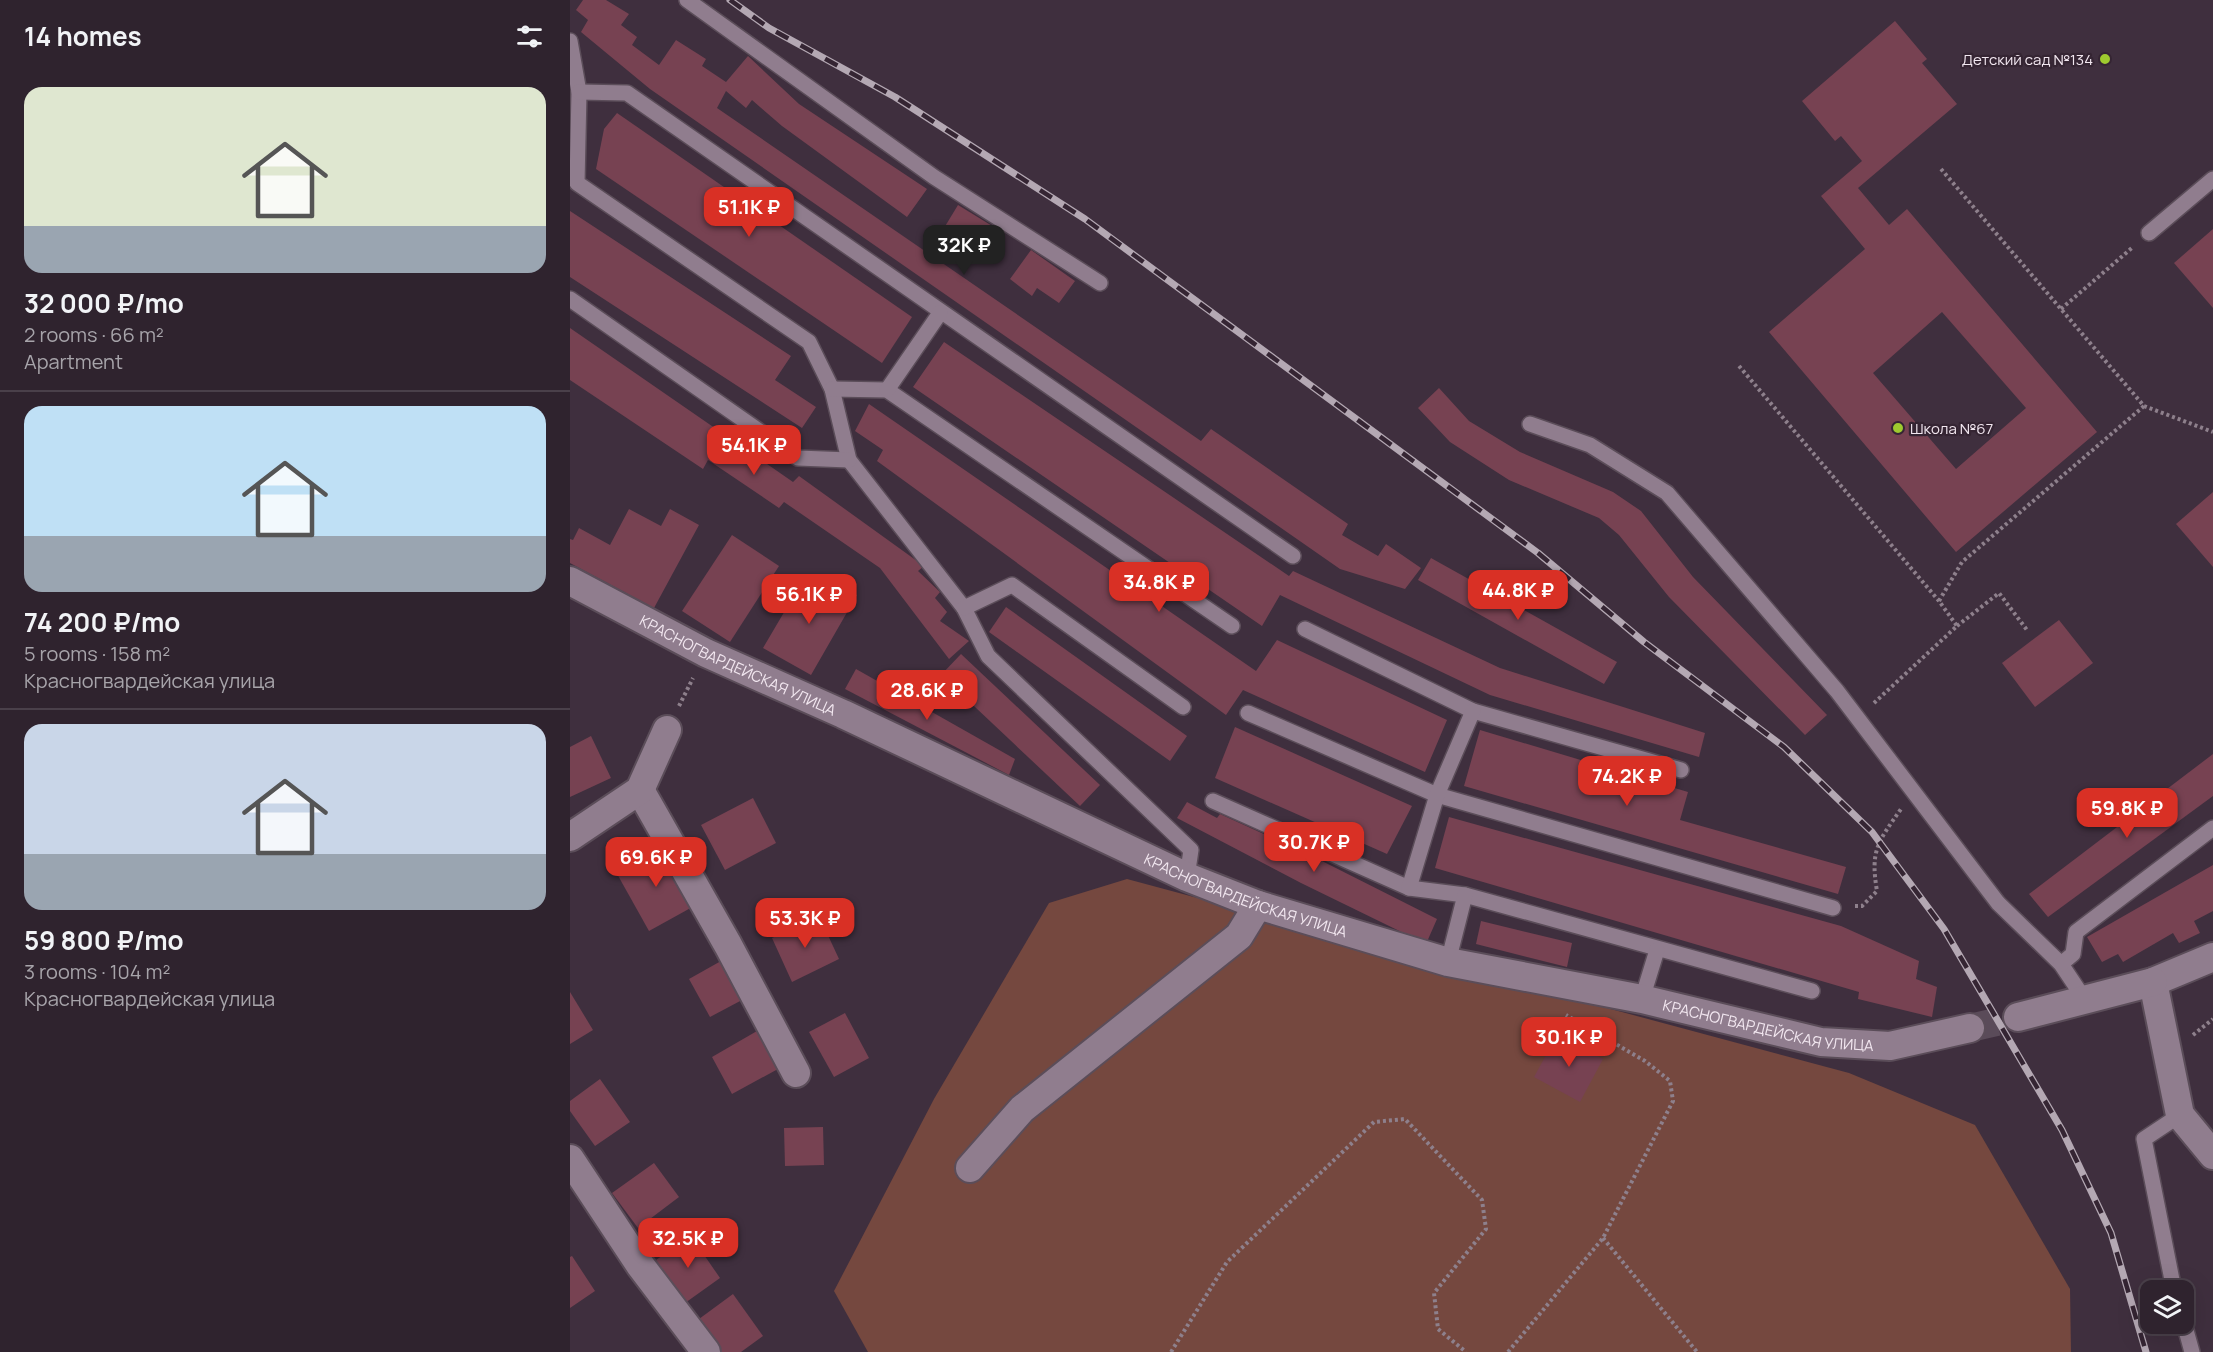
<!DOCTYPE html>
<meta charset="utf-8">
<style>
body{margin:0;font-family:Manrope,sans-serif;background:#372b36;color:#f1f3f6;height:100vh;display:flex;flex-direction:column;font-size:22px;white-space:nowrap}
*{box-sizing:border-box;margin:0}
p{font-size:20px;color:#a7a4aa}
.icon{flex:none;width:33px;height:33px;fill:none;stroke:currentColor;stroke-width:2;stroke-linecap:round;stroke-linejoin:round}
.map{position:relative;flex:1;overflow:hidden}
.panel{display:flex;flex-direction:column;background:#2f232e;width:570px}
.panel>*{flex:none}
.tools{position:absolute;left:1570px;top:1280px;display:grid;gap:12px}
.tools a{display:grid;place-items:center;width:54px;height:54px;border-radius:12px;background:#2f232e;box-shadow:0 6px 24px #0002,0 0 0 2px #4a404a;font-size:30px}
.price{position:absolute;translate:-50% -51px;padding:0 14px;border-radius:12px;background:#d93025;color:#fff;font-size:20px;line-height:39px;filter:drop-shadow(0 2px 3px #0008)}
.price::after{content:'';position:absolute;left:50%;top:36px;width:18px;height:14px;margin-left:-9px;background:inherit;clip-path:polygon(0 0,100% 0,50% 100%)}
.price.on{background:#222;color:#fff}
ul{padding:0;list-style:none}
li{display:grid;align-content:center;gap:12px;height:318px;padding:0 24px}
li+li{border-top:2px solid #4a404a}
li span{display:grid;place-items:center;height:186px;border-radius:18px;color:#555}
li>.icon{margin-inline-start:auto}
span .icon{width:108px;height:108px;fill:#fffc;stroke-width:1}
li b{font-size:26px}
h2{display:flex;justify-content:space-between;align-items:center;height:72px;padding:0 24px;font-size:26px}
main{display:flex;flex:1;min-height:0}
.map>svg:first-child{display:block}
.green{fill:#75483f}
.building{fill:#774252;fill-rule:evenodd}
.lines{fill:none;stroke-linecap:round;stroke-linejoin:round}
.minor-tunnel{stroke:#5a4b59;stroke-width:28;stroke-dasharray:28 14;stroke-linecap:butt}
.service-casing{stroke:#5b4d59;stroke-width:18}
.minor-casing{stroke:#5b4d59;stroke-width:32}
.path{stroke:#8e808c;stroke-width:4;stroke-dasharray:3 3;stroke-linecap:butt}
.service{stroke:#907d8e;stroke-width:15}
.minor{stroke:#907d8e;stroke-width:28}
.rail-casing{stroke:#b4a8b3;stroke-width:7}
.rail{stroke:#352533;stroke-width:4.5;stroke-dasharray:14;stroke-linecap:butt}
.poi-dot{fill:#9eca2f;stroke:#352533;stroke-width:2}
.labels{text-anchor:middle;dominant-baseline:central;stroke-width:4.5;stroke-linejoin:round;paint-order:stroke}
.poi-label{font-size:15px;fill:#f2e7f0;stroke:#352533;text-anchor:end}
.street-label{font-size:15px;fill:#f2e7f0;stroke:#352533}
</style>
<main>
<section class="panel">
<h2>14 homes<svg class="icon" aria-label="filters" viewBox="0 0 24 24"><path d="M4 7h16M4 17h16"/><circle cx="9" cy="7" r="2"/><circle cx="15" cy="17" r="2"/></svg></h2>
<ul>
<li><span style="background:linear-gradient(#dfe7d0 75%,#9aa5b1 0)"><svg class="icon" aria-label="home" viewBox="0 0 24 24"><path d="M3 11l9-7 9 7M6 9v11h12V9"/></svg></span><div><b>32 000 ₽/mo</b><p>2 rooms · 66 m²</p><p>Apartment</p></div></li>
<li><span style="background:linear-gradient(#bfe0f5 70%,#9aa5b1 0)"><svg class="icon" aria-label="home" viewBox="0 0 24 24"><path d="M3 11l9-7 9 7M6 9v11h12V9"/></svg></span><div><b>74 200 ₽/mo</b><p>5 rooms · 158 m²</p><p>Красногвардейская улица</p></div></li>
<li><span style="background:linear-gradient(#c9d6e8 70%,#9aa5b1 0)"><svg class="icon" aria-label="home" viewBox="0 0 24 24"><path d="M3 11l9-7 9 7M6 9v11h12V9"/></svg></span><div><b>59 800 ₽/mo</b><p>3 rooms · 104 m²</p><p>Красногвардейская улица</p></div></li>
</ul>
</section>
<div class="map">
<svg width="1643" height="1352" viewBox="0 0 1643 1352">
<rect width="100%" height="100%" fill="#3f2f3e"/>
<path class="green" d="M557 879 1279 1073 1405 1125 1500 1289 1501 1352H298L264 1291 364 1099 479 903Z"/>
<g class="building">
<path d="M13 0H36L59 14 51 25 67 37 62 45 89 65 106 40 136 59 132 66 156 82 178 56 229 104 357 189 337 217 212 126 182 100 176 108 156 91 147 108 631 441 641 429 778 524 772 535 808 556 816 544 851 568 835 589 770 569 80 89 11 32 18 20 6 10Z"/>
<path d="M1325 21 1357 59 1352 63 1387 104 1288 188 1319 225 1337 209 1527 432 1386 552 1199 332 1295 249 1251 196 1292 161 1271 136 1265 141 1232 101ZM1372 312 1456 408 1386 469 1303 373Z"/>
<path d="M47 113 342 317 312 363 26 169 34 129Z"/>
<path d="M388 205 432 232 414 260 371 233Z"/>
<path d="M0 211 221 356 205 380 246 407 232 428 0 277Z"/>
<path d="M1643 229V308L1604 263Z"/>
<path d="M461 250 505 281 489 303 467 288 462 296 440 279Z"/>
<path d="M0 328 223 482 229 476 354 566 348 571 370 592 365 598 377 612 370 621 399 641 379 659 310 568 214 502 209 508 138 460 133 469 0 380Z"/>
<path d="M374 342 719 576 723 571 930 668 1135 733 1129 757 920 695 710 595 692 626 343 387Z"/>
<path d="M869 388 899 421 950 452 1043 492 1071 511 1123 577 1257 715 1235 735 1099 597 1049 535 1029 518 939 480 880 442 848 408Z"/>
<path d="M299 404 686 671 707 640 877 720 855 772 673 690 656 715 307 461 313 450 285 431Z"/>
<path d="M1643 492V567L1606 524Z"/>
<path d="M59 509 91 526 100 509 129 525 84 608 0 563V539L3 540 9 528 40 545Z"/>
<path d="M162 535 209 566 160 642 112 611Z"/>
<path d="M861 558 1047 662 1034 684 848 580Z"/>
<path d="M233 580 260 596 267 584 287 595 241 675 193 648Z"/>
<path d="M436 607 617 736 600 761 419 632Z"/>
<path d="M1489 620 1523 663 1465 707 1432 663Z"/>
<path d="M391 654 530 785 510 806 371 675Z"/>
<path d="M286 669 445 759 439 775 275 689Z"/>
<path d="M665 727 842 806 817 854 645 778Z"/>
<path d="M910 730 1118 792 1110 820 1276 867 1268 894 894 786Z"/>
<path d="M21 736 41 778 0 797V747Z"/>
<path d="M1643 754V796L1478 917 1459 894Z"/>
<path d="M183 798 206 843 155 870 131 825Z"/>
<path d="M617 802 647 818 650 814 744 857 867 919 856 944 731 883 607 818Z"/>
<path d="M879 817 1271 926 1349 961 1346 979 1367 987 1362 1017 1288 999 1289 992 865 868Z"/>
<path d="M93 846 126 905 79 931 46 872Z"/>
<path d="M1643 865V911L1624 921 1630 933 1609 943 1603 933 1553 962 1548 954 1532 962 1517 937Z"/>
<path d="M249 916 269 959 222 982 202 938Z"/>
<path d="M911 921 1002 943 997 967 906 944Z"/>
<path d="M151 961 172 1000 140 1017 119 979Z"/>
<path d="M0 992 23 1030 0 1044Z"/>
<path d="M275 1013 299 1058 264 1077 239 1032Z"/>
<path d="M187 1031 208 1069 162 1094 142 1057Z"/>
<path d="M987 1035 1033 1059 1010 1102 964 1077Z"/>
<path d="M30 1079 60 1122 25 1146 0 1111V1101Z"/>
<path d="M253 1127 254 1165 215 1166 214 1128Z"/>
<path d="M84 1163 109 1197 68 1228 42 1193Z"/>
<path d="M121 1236 150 1278 115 1303 86 1260Z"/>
<path d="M2 1256 25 1291 0 1308V1257Z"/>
<path d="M163 1294 193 1336 171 1352H152L129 1319Z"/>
</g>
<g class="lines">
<path class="minor-tunnel" d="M1400 1028 1448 1017"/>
<defs>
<g id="service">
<path d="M117 0 364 177 530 283"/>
<path d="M0 41 9 92 7 183 239 342 262 389 279 460 394 608 418 656 621 850 617 877"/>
<path d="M9 92 57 93 723 556"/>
<path d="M1579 233 1643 179"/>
<path d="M0 299 228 458 279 460"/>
<path d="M262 389 317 390 662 626"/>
<path d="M317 390 370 313"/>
<path d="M960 424 1020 445 1097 493 1267 691 1428 903 1491 964 1515 1000"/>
<path d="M394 608 442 585 613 707"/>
<path d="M735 629 903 711 1111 770"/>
<path d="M678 713 867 795 1263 908"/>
<path d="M643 801 839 888 895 895 1242 991"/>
<path d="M839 888 867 795 903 711"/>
<path d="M878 962 895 895"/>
<path d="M1491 964 1503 954 1506 932 1643 828"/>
<path d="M1072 999 1087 950"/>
<path d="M1604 1290 1574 1139 1610 1115"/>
<path d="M1614 1323 1622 1352"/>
</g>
<g id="minor">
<path id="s1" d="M0 581 136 653 273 714 617 877 688 905 878 962 1072 999 1251 1042 1320 1046 1400 1028"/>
<path d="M70 790 158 945 226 1073"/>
<path d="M0 837 70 790 97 730"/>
<path d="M1643 957 1583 982 1610 1115 1643 1155"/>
<path d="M1448 1017 1583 982"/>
<path d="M0 1159 70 1265 136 1352"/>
<path d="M400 1168 452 1109 669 936 688 905"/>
</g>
</defs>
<use href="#service" class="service-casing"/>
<use href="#minor" class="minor-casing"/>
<g class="path">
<path d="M1371 169 1574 406 1643 432"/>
<path d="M1491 309 1563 247"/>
<path d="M1169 366 1369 601"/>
<path d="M1387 626 1429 593 1457 630"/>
<path d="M1304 703 1387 626 1369 601 1392 562 1574 406"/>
<path d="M109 706 123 678"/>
<path d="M1285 906H1292L1307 891C1300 850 1308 842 1331 809"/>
<path d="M1623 1035 1643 1019"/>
<path d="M1033 1238 1127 1352"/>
<path d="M601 1352 657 1262 804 1122 835 1119 912 1200 916 1229 864 1293 868 1329 896 1352"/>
<path d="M938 1352 1033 1238 1103 1101 1100 1081 1075 1061 996 1015"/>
</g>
<use href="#service" class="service"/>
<use href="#minor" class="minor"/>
<defs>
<path id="rail" d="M160 0 199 28 325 97 515 219 968 553 1074 642 1214 747 1302 832 1374 929 1492 1130 1541 1233 1576 1352"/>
</defs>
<use href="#rail" class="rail-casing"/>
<use href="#rail" class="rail"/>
</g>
<g class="poi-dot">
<circle cx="1535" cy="59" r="6"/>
<circle cx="1328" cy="428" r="6"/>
</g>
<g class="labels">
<g class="poi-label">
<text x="1523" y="59">Детский сад №134</text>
<text x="1340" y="428" text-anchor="start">Школа №67</text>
</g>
<g class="street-label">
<text stroke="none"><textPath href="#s1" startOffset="188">КРАСНОГВАРДЕЙСКАЯ УЛИЦА</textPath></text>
<text stroke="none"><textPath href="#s1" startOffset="746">КРАСНОГВАРДЕЙСКАЯ УЛИЦА</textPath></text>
<text stroke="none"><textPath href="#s1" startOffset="1286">КРАСНОГВАРДЕЙСКАЯ УЛИЦА</textPath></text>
</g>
</g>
</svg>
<div class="tools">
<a><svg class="icon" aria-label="layers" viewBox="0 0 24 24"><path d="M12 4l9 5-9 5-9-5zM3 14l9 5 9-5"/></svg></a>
</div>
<b class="price" style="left:179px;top:238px">51.1K ₽</b>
<b class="price on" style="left:394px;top:276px">32K ₽</b>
<b class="price" style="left:184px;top:476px">54.1K ₽</b>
<b class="price" style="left:589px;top:613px">34.8K ₽</b>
<b class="price" style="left:948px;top:621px">44.8K ₽</b>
<b class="price" style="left:239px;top:625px">56.1K ₽</b>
<b class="price" style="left:357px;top:721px">28.6K ₽</b>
<b class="price" style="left:1057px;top:807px">74.2K ₽</b>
<b class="price" style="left:1557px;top:839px">59.8K ₽</b>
<b class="price" style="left:744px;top:873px">30.7K ₽</b>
<b class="price" style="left:86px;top:888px">69.6K ₽</b>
<b class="price" style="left:235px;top:949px">53.3K ₽</b>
<b class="price" style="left:999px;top:1068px">30.1K ₽</b>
<b class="price" style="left:118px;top:1269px">32.5K ₽</b>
</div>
</main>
